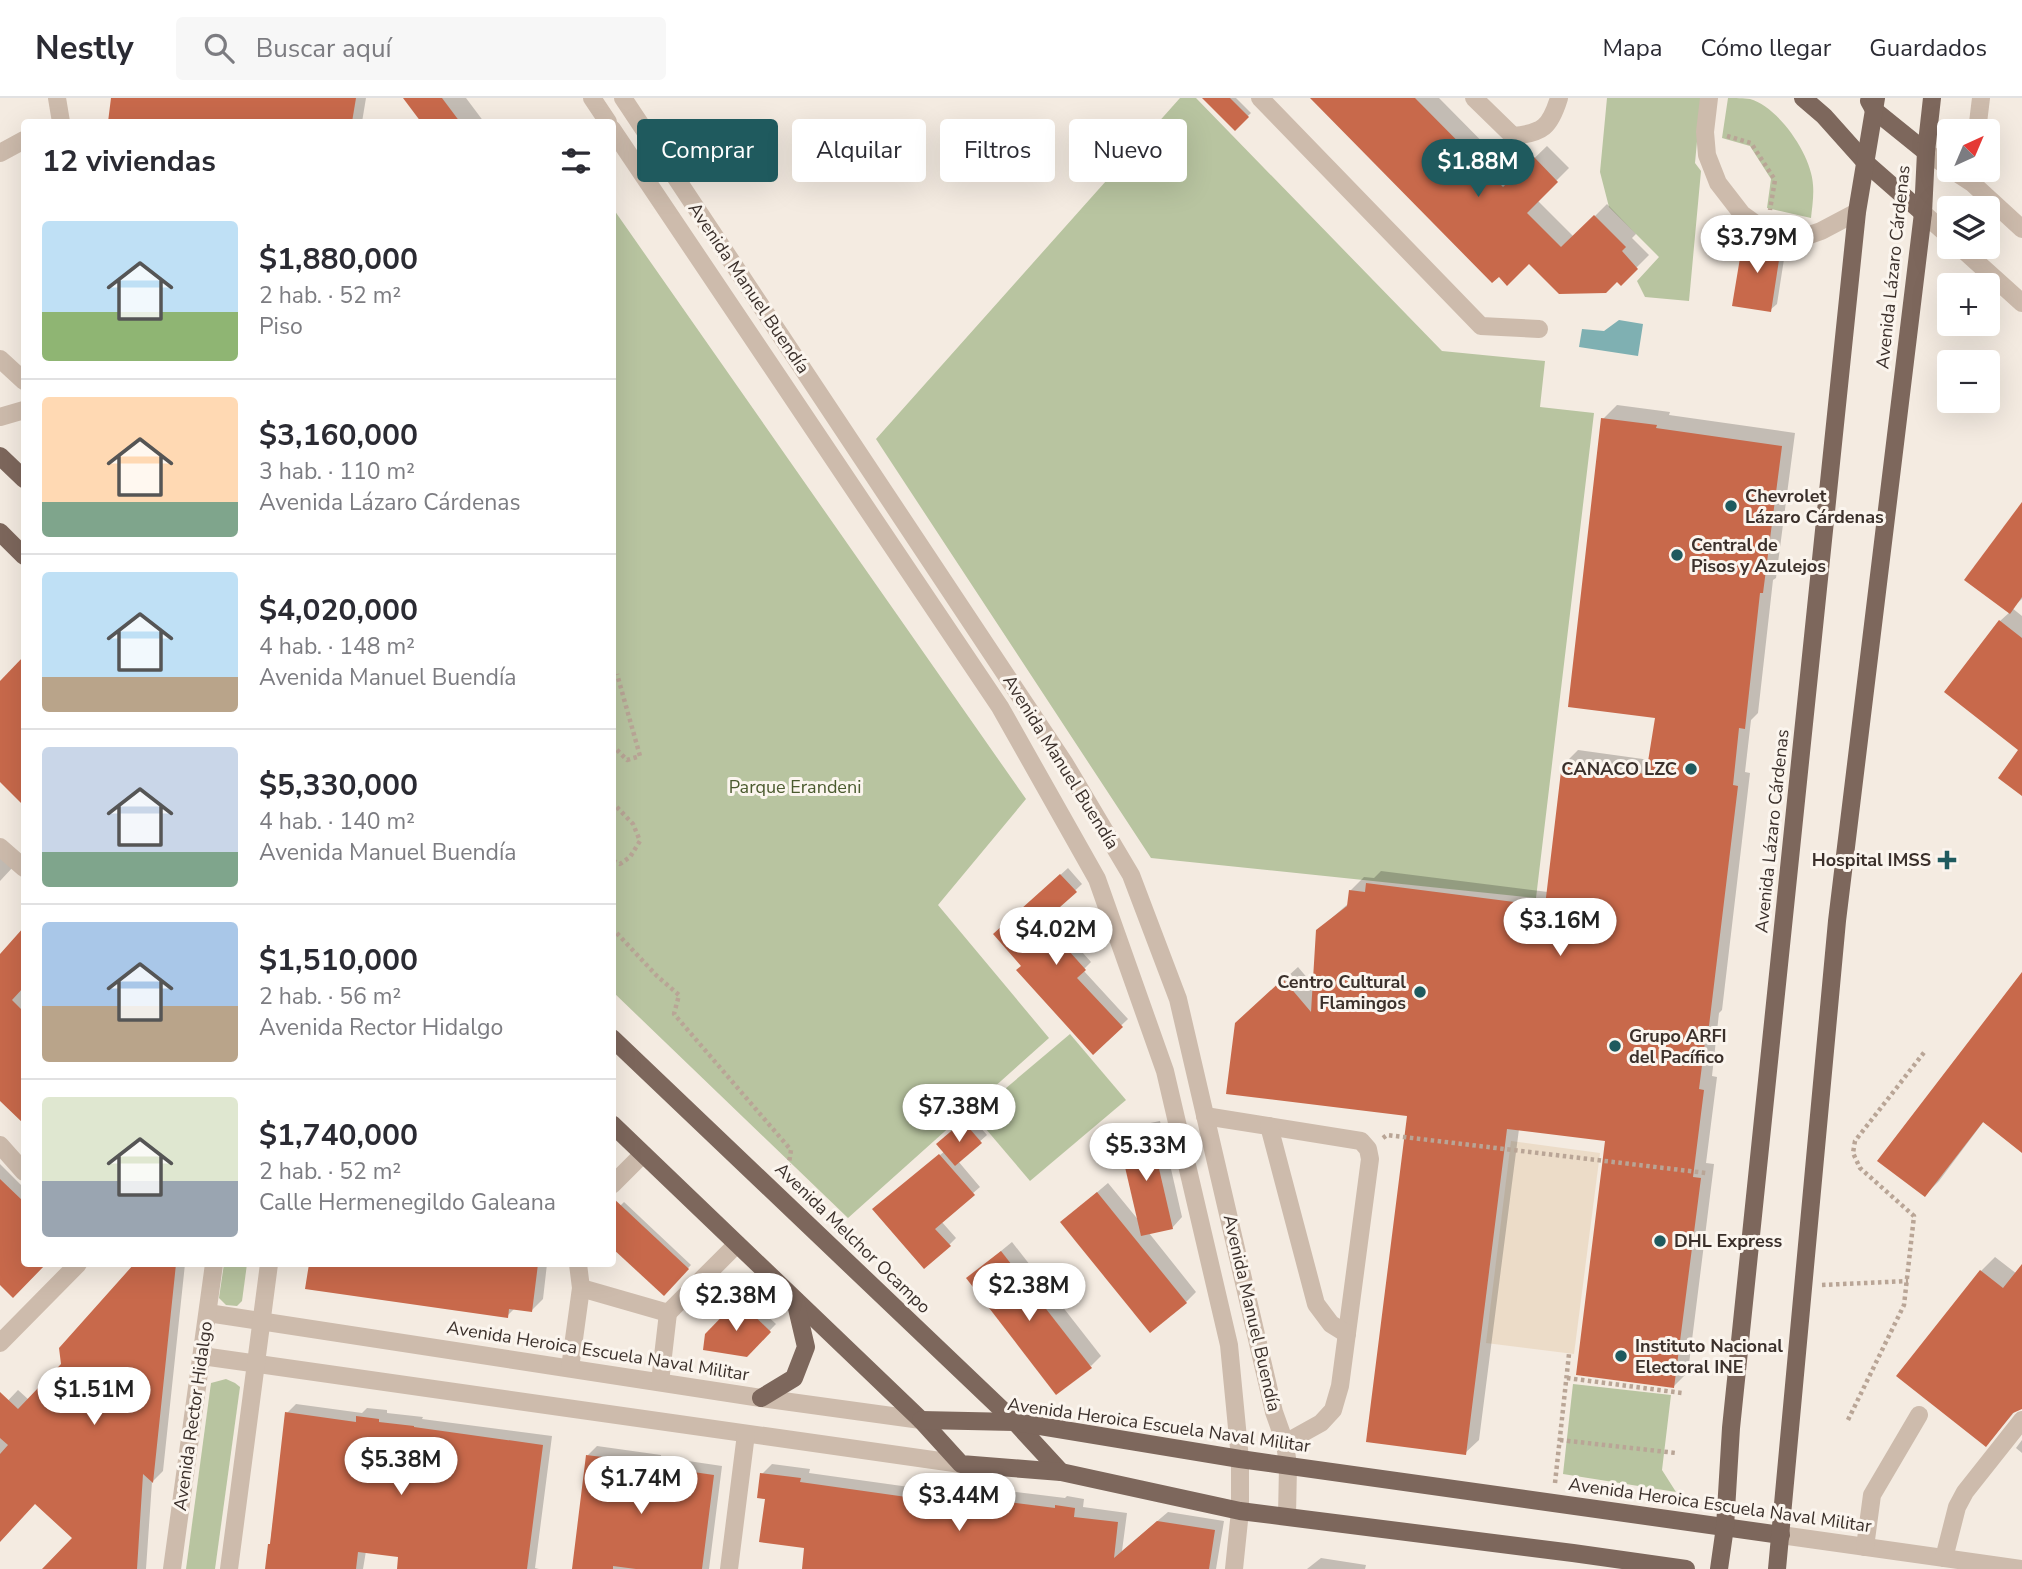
<!DOCTYPE html>
<html lang="es">
<meta charset="utf-8">
<style>
body{margin:0;font-family:"Nunito Sans",sans-serif;background:#f7f7f7;color:#2b2b33;height:100vh;display:flex;flex-direction:column;font-size:26px;white-space:nowrap}
*{box-sizing:border-box;margin:0}
p{font-size:23px;color:#7c7c81}
.icon{flex:none;width:38px;height:38px;fill:none;stroke:currentColor;stroke-width:2;stroke-linecap:round;stroke-linejoin:round}
.map{position:relative;flex:1;overflow:hidden}
.side{position:absolute;left:21px;top:21px;width:595px;height:1148px;display:flex;flex-direction:column;background:#fff;border-radius:7px;box-shadow:0 7px 28px #0002}
.side>*{flex:none}
.banner{position:absolute;left:637px;top:21px;width:665px;height:63px;display:flex;gap:14px}
.needle{width:46px;rotate:44deg}
.controls{position:absolute;left:1937px;top:21px;display:grid;gap:14px}
.controls a{display:grid;place-items:center;width:63px;height:63px;border-radius:7px;background:#fff;box-shadow:0 7px 28px #0002;font-size:35px}
.price{position:absolute;translate:-50% -60px;padding:0 16px;border-radius:24px;background:#fff;color:#222;font-size:23px;line-height:46px;filter:drop-shadow(0 2px 4px #0008)}
.price::after{content:'';position:absolute;left:50%;top:42px;width:21px;height:16px;margin-left:-10px;background:inherit;clip-path:polygon(0 0,100% 0,50% 100%)}
.price.selected{background:#1f5a5e;color:#fff}
ul{padding:0;list-style:none}
li{display:flex;align-items:center;gap:21px;height:175px;padding:0 21px}
li+li{border-top:2px solid #e1e1e2}
li span{display:grid;place-items:center;flex:none;width:196px;height:140px;border-radius:7px;color:#555}
li>.icon{margin-inline-start:auto}
span .icon{width:84px;height:84px;fill:#fffc;stroke-width:1}
li b{font-size:30px}
h2{display:flex;justify-content:space-between;align-items:center;height:84px;padding:0 21px;font-size:30px}
.chip{padding:0 24px;border-radius:7px;background:#fff;box-shadow:0 7px 28px #0002;font-size:24px;line-height:63px}
.chip.selected{background:#1f5a5e;color:#fff}
header{display:flex;align-items:center;gap:42px;box-sizing:border-box;height:98px;padding:0 35px;background:#fff;border-bottom:2px solid #e1e1e2}
header strong{font-size:33px}
nav{display:flex;gap:38px;margin-inline-start:auto;font-size:24px}
.search{width:490px;height:63px;background:#f7f7f7;display:flex;align-items:center;gap:18px;box-sizing:border-box;padding:0 24px;border-radius:7px;color:#7c7c81;font-size:26px}
.map>svg:first-child{display:block}
.green{fill:#b8c4a0}
.plaza{fill:#ecdcc8}
.water{fill:#7fb0b2}
.shadow{fill:#0003}
.building{fill:#c8694b}
.lines{fill:none;stroke-linecap:round;stroke-linejoin:round}
.path{stroke:#b9a596;stroke-width:4.5;stroke-dasharray:3.5 3.5;stroke-linecap:butt}
.minor{stroke:#cdbbac;stroke-width:18}
.major{stroke:#7d675c;stroke-width:18}
.poi-dot{fill:#1f5a5e;stroke:#fbf5ee;stroke-width:2.5}
.labels{text-anchor:middle;dominant-baseline:central;stroke-width:6;stroke-linejoin:round;paint-order:stroke}
.street-label{font-size:18px;fill:#3b302b;stroke:#fbf5ee}
.poi-label{font-size:18px;font-weight:bold;fill:#3b302b;stroke:#fbf5ee;text-anchor:start}
.park-label{font-size:18px;fill:#4a5a2e;stroke:#fbf5ee}
</style>
<header>
<strong>Nestly</strong>
<div class="search"><svg class="icon" aria-label="search" viewBox="0 0 24 24"><circle cx="10" cy="10" r="6"/><path d="M15 15l6 6"/></svg>Buscar aquí</div>
<nav><a>Mapa</a><a>Cómo llegar</a><a>Guardados</a></nav>
</header>
<div class="map">
<svg width="2022" height="1471" viewBox="0 0 2022 1471">
<rect width="100%" height="100%" fill="#f4ebe1"/>
<g class="green">
<path d="M1180 0H1196L1442 253 1545 263 1540 309 1594 315 1536 800 1151 760 876 341Z"/>
<path d="M1607 0H1701L1695 65 1701 73 1689 203 1645 199 1637 183 1659 159 1609 109 1600 74Z"/>
<path d="M1728 0C1735 0 1744 0 1750 1 1779 9 1812 58 1813 87 1814 98 1812 110 1811 120L1767 110 1771 81 1750 48 1722 40Z"/>
<path d="M612 109 1026 701 938 807 1049 940 848 1120 613 894Z"/>
<path d="M1070 936 1126 1002 1030 1083 974 1017Z"/>
<path d="M224 1166H247L242 1203 237 1208 226 1207 219 1200Z"/>
<path d="M226 1281 235 1285 240 1289 215 1471H186L211 1285Z"/>
<path d="M1573 1286 1671 1297 1662 1372 1676 1394 1563 1376Z"/>
</g>
<path class="plaza" d="M1511 1043 1600 1055 1574 1256 1486 1245Z"/>
<path class="water" d="M1619 222 1643 226 1638 258 1579 249 1582 231 1604 233Z"/>
<g class="shadow">
<path d="M112 0H366L362 24H109Z"/>
<path d="M405 0H466L484 24H423Z"/>
<path d="M1205 0H1236L1251 15 1235 30Z"/>
<path d="M1312 0H1439L1516 78 1547 48 1569 70 1537 102 1574 139 1607 106 1636 136 1632 140 1649 157 1621 185 1617 182 1529 164Z"/>
<path d="M1752 130 1787 142 1777 206 1770 212 1745 137Z"/>
<path d="M1617 307 1670 314 1669 317 1795 335 1776 480 1773 482 1758 615 1751 622 1745 674 1750 675 1722 912 1719 915 1712 978 1717 979 1706 1065 1714 1066 1688 1274 1674 1288 1607 1042 1519 1031 1479 1342 1465 1355 1409 1017 1251 912 1298 869 1315 889 1318 832 1349 805 1350 793 1364 779 1374 780 1381 773 1548 794 1564 666 1578 652 1650 662 1656 618 1603 321Z"/>
<path d="M2022 407V501L2012 510 2022 518V696L2021 652 2000 523 2010 514Z"/>
<path d="M24 561V704L0 680V586Z"/>
<path d="M0 757 13 769 0 783Z"/>
<path d="M1068 770 1082 786 1049 817 1091 864 1083 872 1128 921 1093 954 1002 830Z"/>
<path d="M24 832V887L20 892 24 896V1024L0 1001V858Z"/>
<path d="M2022 877V1053L1984 1023 1939 1083 1925 1097Z"/>
<path d="M970 1018 987 1037 958 1063 980 1089 941 1123 956 1140 949 1147 881 1105 945 1053V1039Z"/>
<path d="M1160 1023 1182 1119 1172 1130 1149 1135 1196 1194 1186 1204 1062 1124 1108 1085 1140 1124 1120 1040 1131 1029Z"/>
<path d="M0 1066 24 1090V1166H44L13 1198 0 1185Z"/>
<path d="M624 1104 691 1167 664 1196 612 1116Z"/>
<path d="M1012 1144 1101 1258 1091 1268 968 1180Z"/>
<path d="M1995 1159 2017 1176 2022 1169V1309L2017 1311 1986 1347 1981 1173Z"/>
<path d="M136 1166H185L163 1373 152 1384 146 1471H45L74 1440 36 1404 0 1436V1311L18 1292 29 1302 62 1267 61 1251Z"/>
<path d="M310 1166H547L543 1201 531 1213 515 1210 507 1218 307 1189Z"/>
<path d="M745 1197 776 1226 746 1257 707 1237Z"/>
<path d="M296 1306 362 1315 367 1310 387 1312V1315L423 1319 422 1321 552 1338 535 1470 539 1471H399L400 1457 366 1453 363 1471H267L287 1315Z"/>
<path d="M2022 1342V1355L2016 1350Z"/>
<path d="M597 1348 661 1357V1359L722 1368 709 1471H574L588 1357Z"/>
<path d="M772 1366 810 1371 809 1375 945 1394 946 1385 955 1376 986 1379 985 1390 1065 1400 1067 1398 1084 1401 1083 1409 1127 1415 1122 1453 1168 1414 1224 1423 1216 1471H804L806 1449 767 1400 762 1376Z"/>
<path d="M1321 1460 1366 1467 1365 1471H1307Z"/>
</g>
<g class="building">
<path d="M111 0H356L352 24H108Z"/>
<path d="M403 0H442L460 24H421Z"/>
<path d="M1202 0H1230L1249 19 1235 33Z"/>
<path d="M1310 0H1415L1503 89 1534 59 1558 84 1527 115 1561 149 1594 117 1626 149 1622 153 1638 171 1621 188 1617 184 1606 195 1559 196 1529 166 1507 188 1499 179 1492 185Z"/>
<path d="M1744 136 1753 138 1764 145 1781 149 1771 214 1732 208Z"/>
<path d="M1601 320 1657 327 1656 330 1782 348 1763 495H1760L1745 631 1739 630 1733 687 1738 688 1709 928H1707L1699 991 1704 992 1693 1079 1701 1080 1674 1290 1576 1277 1605 1043 1507 1031 1466 1357 1366 1344 1407 1018 1226 996 1235 925 1283 881 1311 914 1316 832 1347 808 1349 792 1365 794 1366 785 1545 808 1562 665 1646 676 1655 620 1568 609Z"/>
<path d="M2022 404V499L2010 516 1964 482Z"/>
<path d="M1999 522 2022 540V698L1998 680 2018 652 1944 594Z"/>
<path d="M24 558V708L0 684V583Z"/>
<path d="M1060 776 1077 794 1043 824 1086 872 1077 880 1123 929 1093 957 1016 872 1021 868 993 836Z"/>
<path d="M24 829V889L12 902 24 914V1026L0 1003V856Z"/>
<path d="M2022 874V1055L1983 1024 1925 1099 1877 1063Z"/>
<path d="M963 1023 982 1045 955 1068 936 1046Z"/>
<path d="M1150 1032 1173 1131 1141 1138 1118 1039Z"/>
<path d="M939 1056 975 1097 935 1131 951 1148 924 1171 872 1111Z"/>
<path d="M0 1081 24 1104V1166H46L13 1200 0 1187Z"/>
<path d="M1097 1094 1187 1205 1150 1235 1060 1124Z"/>
<path d="M612 1099 689 1171 664 1198 612 1150Z"/>
<path d="M1001 1153 1092 1270 1056 1297 966 1180Z"/>
<path d="M134 1166H176L153 1385 143 1376 137 1471H42L72 1440 35 1406 0 1444V1356L8 1347 0 1340V1294L18 1311 61 1266 59 1250Z"/>
<path d="M309 1166H439L465 1169 466 1166H538L532 1214 509 1211 508 1220 305 1191Z"/>
<path d="M2022 1166V1311L2013 1315 1986 1349 1896 1278 1980 1172 2003 1190Z"/>
<path d="M738 1202 771 1234 747 1259 703 1252 705 1236Z"/>
<path d="M285 1314 356 1324V1318L379 1321V1324L414 1328V1329L543 1347 527 1471H397L398 1459 358 1454 356 1471H265L268 1446H270Z"/>
<path d="M586 1357 652 1365V1368L714 1377 702 1471H636L613 1468V1471H572Z"/>
<path d="M760 1375 801 1380 800 1384 942 1404 944 1385 977 1389 976 1400 1055 1410V1407L1075 1410 1074 1419 1118 1424 1114 1460 1157 1423 1215 1432 1209 1471H802L804 1450 759 1444 765 1401 757 1400Z"/>
</g>
<g class="lines">
<g class="path">
<path d="M1727 38 1751 45 1775 82 1770 112"/>
<path d="M612 647 627 662 640 658 617 576"/>
<path d="M612 704 633 726 640 743 630 759 620 766 612 762"/>
<path d="M612 830 657 878 679 897 674 916 791 1052 787 1078"/>
<path d="M1383 1040 1387 1037 1706 1075"/>
<path d="M1822 1187 1908 1183"/>
<path d="M1567 1280 1682 1295"/>
<path d="M1848 1322 1904 1207 1914 1118 1860 1070 1853 1055 1855 1043 1926 952"/>
<path d="M1560 1342 1676 1355"/>
<path d="M1555 1385 1569 1256"/>
</g>
<g class="minor">
<path d="M57 0 61 24"/>
<path d="M592 0 608 24"/>
<path d="M623 0 1065 666 1131 777 1178 901 1274 1314 1285 1345 1288 1368 1287 1418"/>
<path d="M1260 0 1481 228 1539 231"/>
<path d="M1474 0 1513 38C1543 35 1550 29 1559 0"/>
<path d="M1709 0 1705 34 1707 57 1718 85 1742 116 1767 134 1798 141 1821 133 1857 114"/>
<path d="M612 31 1000 609 1097 781 1165 973 1229 1247 1240 1361V1413L1234 1471"/>
<path d="M1977 33 1981 0"/>
<path d="M1926 54 1950 70"/>
<path d="M0 55 24 42"/>
<path d="M1952 72 1972 85 2022 131"/>
<path d="M1923 115 1950 139"/>
<path d="M1960 149 2022 205"/>
<path d="M0 261 24 283"/>
<path d="M0 319 24 312"/>
<path d="M0 749 24 770"/>
<path d="M1205 1018 1361 1043 1368 1051 1370 1061 1340 1288 1333 1312 1321 1325 1285 1345"/>
<path d="M1269 1028 1316 1206 1331 1226 1347 1236"/>
<path d="M0 1047 24 1074"/>
<path d="M612 1087 643 1056"/>
<path d="M581 1190 668 1215 737 1146"/>
<path d="M208 1215 761 1300 921 1322"/>
<path d="M0 1245 78 1166"/>
<path d="M202 1258 961 1366"/>
<path d="M570 1270 581 1190 578 1166"/>
<path d="M660 1284 668 1215"/>
<path d="M1781 1437 2022 1471"/>
<path d="M1865 1449 1872 1397 1919 1317"/>
<path d="M1944 1460 1957 1409 1965 1394 2022 1322"/>
<path d="M172 1471 214 1166"/>
<path d="M229 1471 269 1166"/>
<path d="M729 1471 746 1336"/>
</g>
<g class="major">
<path d="M1803 0 1824 18 1866 65 1923 115"/>
<path d="M1869 3 1874 12 1926 54"/>
<path d="M0 358 24 381"/>
<path d="M0 434 24 458"/>
<path d="M612 940 1015 1324 1061 1374"/>
<path d="M612 1026 921 1322 961 1366 1061 1374 1240 1413 1573 1455 1686 1471"/>
<path d="M761 1300 794 1280 806 1249 795 1202"/>
<path d="M921 1322 1015 1324 1240 1361 1781 1437"/>
<path d="M1719 1471 1725 1429 1731 1330 1857 114 1876 0"/>
<path d="M1777 1471 1837 823 1923 115 1926 54 1932 0"/>
</g>
</g>
<g class="poi-dot">
<circle cx="1731" cy="408" r="7"/>
<circle cx="1677" cy="457" r="7"/>
<circle cx="1691" cy="671" r="7"/>
<path d="M1943.5 751.5h7v7h7v7h-7v7h-7v-7h-7v-7h7z"/>
<circle cx="1420" cy="894" r="7"/>
<circle cx="1615" cy="948" r="7"/>
<circle cx="1660" cy="1143" r="7"/>
<circle cx="1621" cy="1258" r="7"/>
</g>
<g class="labels">
<g class="street-label">
<text transform="translate(1893 169) rotate(-84)">Avenida Lázaro Cárdenas</text>
<text transform="translate(749 190) rotate(56)">Avenida Manuel Buendía</text>
<text transform="translate(1061 664) rotate(58)">Avenida Manuel Buendía</text>
<text transform="translate(1772 733) rotate(-84)">Avenida Lázaro Cárdenas</text>
<text transform="translate(853 1140) rotate(44)">Avenida Melchor Ocampo</text>
<text transform="translate(1252 1215) rotate(77)">Avenida Manuel Buendía</text>
<text transform="translate(598 1253) rotate(9)">Avenida Heroica Escuela Naval Militar</text>
<text transform="translate(193 1318) rotate(-82)">Avenida Rector Hidalgo</text>
<text transform="translate(1159 1327) rotate(8)">Avenida Heroica Escuela Naval Militar</text>
<text transform="translate(1720 1407) rotate(8)">Avenida Heroica Escuela Naval Militar</text>
</g>
<g class="poi-label">
<text x="1745" y="398">Chevrolet<tspan x="1745" dy="21">Lázaro Cárdenas</tspan></text>
<text x="1691" y="447">Central de<tspan x="1691" dy="21">Pisos y Azulejos</tspan></text>
<text x="1677" y="671" text-anchor="end">CANACO LZC</text>
<text x="1931" y="762" text-anchor="end">Hospital IMSS</text>
<text x="1406" y="884" text-anchor="end">Centro Cultural<tspan x="1406" dy="21">Flamingos</tspan></text>
<text x="1629" y="938">Grupo ARFI<tspan x="1629" dy="21">del Pacífico</tspan></text>
<text x="1674" y="1143">DHL Express</text>
<text x="1635" y="1248">Instituto Nacional<tspan x="1635" dy="21">Electoral INE</tspan></text>
</g>
<g class="park-label">
<text x="795" y="689">Parque Erandeni</text>
</g>
</g>
</svg>
<div class="controls">
<a><svg class="needle" viewBox="-14 -14 28 28"><path d="M0-13l5 13h-10z" fill="#e53935"/><path d="M0 13l5-13h-10z" fill="#7c7c81"/></svg></a>
<a><svg class="icon" aria-label="layers" viewBox="0 0 24 24"><path d="M12 4l9 5-9 5-9-5zM3 14l9 5 9-5"/></svg></a>
<a>+</a>
<a>−</a>
</div>
<b class="price selected" style="left:1478px;top:101px">$1.88M</b>
<b class="price" style="left:1757px;top:177px">$3.79M</b>
<b class="price" style="left:1560px;top:860px">$3.16M</b>
<b class="price" style="left:1056px;top:869px">$4.02M</b>
<b class="price" style="left:959px;top:1046px">$7.38M</b>
<b class="price" style="left:1146px;top:1085px">$5.33M</b>
<b class="price" style="left:1029px;top:1225px">$2.38M</b>
<b class="price" style="left:736px;top:1235px">$2.38M</b>
<b class="price" style="left:94px;top:1329px">$1.51M</b>
<b class="price" style="left:401px;top:1399px">$5.38M</b>
<b class="price" style="left:641px;top:1418px">$1.74M</b>
<b class="price" style="left:959px;top:1435px">$3.44M</b>
<div class="banner">
<a class="chip selected">Comprar</a>
<a class="chip">Alquilar</a>
<a class="chip">Filtros</a>
<a class="chip">Nuevo</a>
</div>
<section class="side">
<h2>12 viviendas<svg class="icon" aria-label="filters" viewBox="0 0 24 24"><path d="M4 7h16M4 17h16"/><circle cx="9" cy="7" r="2"/><circle cx="15" cy="17" r="2"/></svg></h2>
<ul>
<li><span style="background:linear-gradient(#bfe0f5 65%,#8fb573 0)"><svg class="icon" aria-label="home" viewBox="0 0 24 24"><path d="M3 11l9-7 9 7M6 9v11h12V9"/></svg></span><div><b>$1,880,000</b><p>2 hab. · 52 m²</p><p>Piso</p></div></li>
<li><span style="background:linear-gradient(#ffd9b3 75%,#7fa58c 0)"><svg class="icon" aria-label="home" viewBox="0 0 24 24"><path d="M3 11l9-7 9 7M6 9v11h12V9"/></svg></span><div><b>$3,160,000</b><p>3 hab. · 110 m²</p><p>Avenida Lázaro Cárdenas</p></div></li>
<li><span style="background:linear-gradient(#bfe0f5 75%,#b9a48a 0)"><svg class="icon" aria-label="home" viewBox="0 0 24 24"><path d="M3 11l9-7 9 7M6 9v11h12V9"/></svg></span><div><b>$4,020,000</b><p>4 hab. · 148 m²</p><p>Avenida Manuel Buendía</p></div></li>
<li><span style="background:linear-gradient(#c9d6e8 75%,#7fa58c 0)"><svg class="icon" aria-label="home" viewBox="0 0 24 24"><path d="M3 11l9-7 9 7M6 9v11h12V9"/></svg></span><div><b>$5,330,000</b><p>4 hab. · 140 m²</p><p>Avenida Manuel Buendía</p></div></li>
<li><span style="background:linear-gradient(#a9c7e8 60%,#b9a48a 0)"><svg class="icon" aria-label="home" viewBox="0 0 24 24"><path d="M3 11l9-7 9 7M6 9v11h12V9"/></svg></span><div><b>$1,510,000</b><p>2 hab. · 56 m²</p><p>Avenida Rector Hidalgo</p></div></li>
<li><span style="background:linear-gradient(#dfe7d0 60%,#9aa5b1 0)"><svg class="icon" aria-label="home" viewBox="0 0 24 24"><path d="M3 11l9-7 9 7M6 9v11h12V9"/></svg></span><div><b>$1,740,000</b><p>2 hab. · 52 m²</p><p>Calle Hermenegildo Galeana</p></div></li>
</ul>
</section>
</div>
